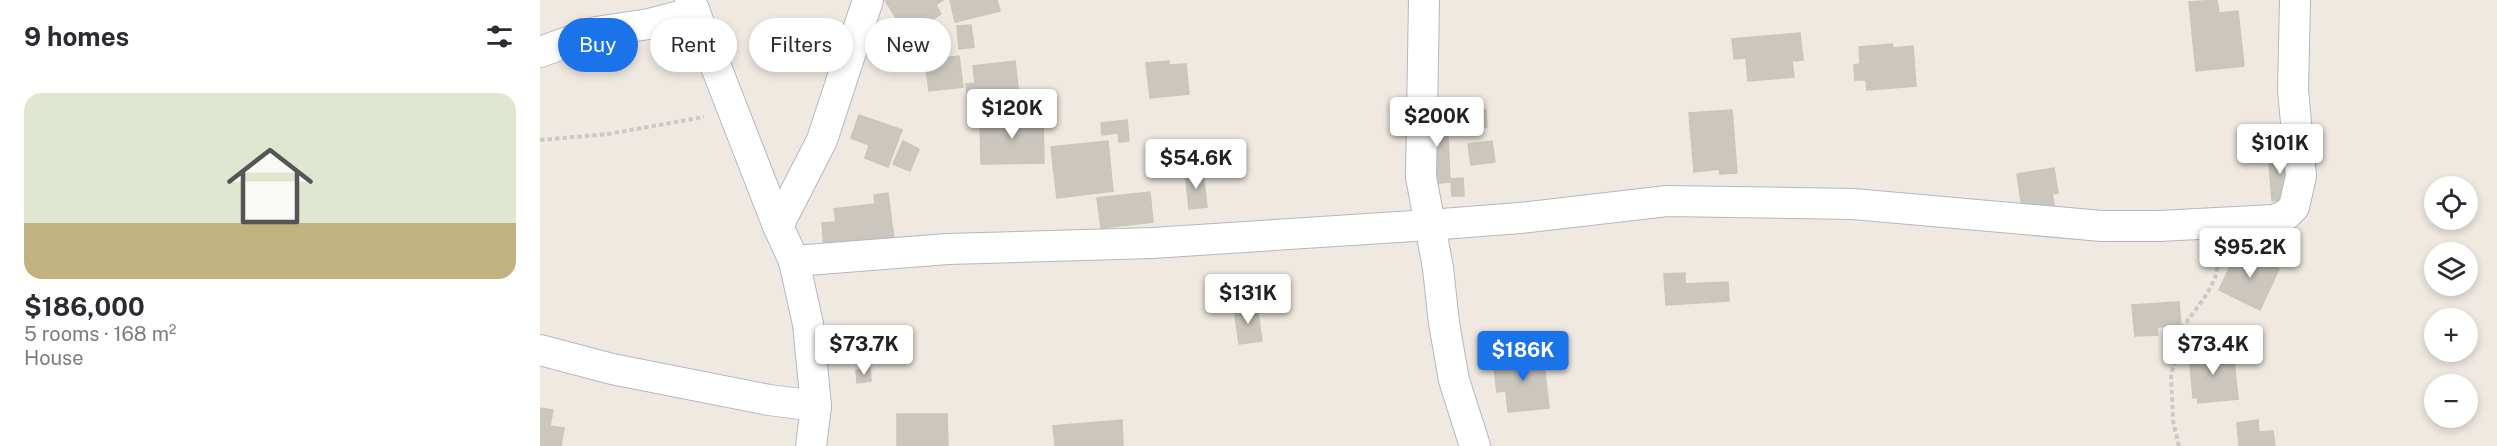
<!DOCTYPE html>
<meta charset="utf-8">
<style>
body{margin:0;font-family:"Public Sans",sans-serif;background:#f7f7f7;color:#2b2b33;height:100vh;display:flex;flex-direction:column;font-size:22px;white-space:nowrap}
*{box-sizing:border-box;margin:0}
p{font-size:20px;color:#7c7c81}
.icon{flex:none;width:33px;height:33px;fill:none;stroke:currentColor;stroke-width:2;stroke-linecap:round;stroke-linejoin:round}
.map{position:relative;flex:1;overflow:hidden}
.side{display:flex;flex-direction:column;background:#fff;width:540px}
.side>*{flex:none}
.banner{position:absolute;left:18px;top:18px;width:570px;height:54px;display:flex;gap:12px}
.controls{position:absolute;left:1884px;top:176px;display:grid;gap:12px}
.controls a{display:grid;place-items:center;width:54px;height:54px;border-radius:50%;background:#fff;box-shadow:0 3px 9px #0003;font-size:30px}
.price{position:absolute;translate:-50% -51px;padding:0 14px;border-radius:6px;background:#fff;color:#222;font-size:20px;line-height:39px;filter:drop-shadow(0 2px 3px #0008)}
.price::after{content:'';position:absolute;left:50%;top:36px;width:18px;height:14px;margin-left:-9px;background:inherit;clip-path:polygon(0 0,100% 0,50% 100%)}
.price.active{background:#1a73e8;color:#fff}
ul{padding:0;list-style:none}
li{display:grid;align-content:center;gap:12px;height:318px;padding:0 24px}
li+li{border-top:2px solid #e1e1e2}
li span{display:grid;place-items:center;height:186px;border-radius:18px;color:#555}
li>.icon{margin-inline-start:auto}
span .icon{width:108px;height:108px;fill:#fffc;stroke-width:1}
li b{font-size:26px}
h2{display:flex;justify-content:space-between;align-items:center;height:72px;padding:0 24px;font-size:26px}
.tag{padding:0 21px;border-radius:27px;background:#fff;box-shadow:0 3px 9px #0003;font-size:21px;line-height:54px}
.tag.active{background:#1a73e8;color:#fff}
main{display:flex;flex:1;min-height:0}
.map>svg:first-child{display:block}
.building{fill:#cbc7bf;stroke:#cbc5ba;stroke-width:1.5}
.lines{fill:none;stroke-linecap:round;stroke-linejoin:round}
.minor-casing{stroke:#b4b7c1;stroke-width:32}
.path{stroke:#c9c9c9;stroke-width:4;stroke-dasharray:4.5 3;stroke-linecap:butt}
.minor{stroke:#fff;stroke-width:30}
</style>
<main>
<section class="side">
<h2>9 homes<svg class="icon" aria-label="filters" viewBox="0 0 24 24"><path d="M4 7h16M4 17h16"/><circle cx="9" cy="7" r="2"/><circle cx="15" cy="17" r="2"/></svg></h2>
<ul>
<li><span style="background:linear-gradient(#dfe7d0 70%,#c2b280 0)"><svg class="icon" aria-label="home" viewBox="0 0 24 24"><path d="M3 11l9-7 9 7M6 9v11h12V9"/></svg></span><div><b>$186,000</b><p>5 rooms · 168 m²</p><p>House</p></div></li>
</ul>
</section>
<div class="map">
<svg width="1957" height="446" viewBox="0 0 1957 446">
<rect width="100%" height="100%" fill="#efe9e1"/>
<g class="building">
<path d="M345 0H403L396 5 401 14 367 36Z"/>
<path d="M410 0H457L460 11 415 22Z"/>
<path d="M1677 0 1679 13 1698 11 1704 66 1656 71 1649 2Z"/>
<path d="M431 25 434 47 419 49 417 26Z"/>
<path d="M1260 33 1263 60 1252 61 1254 77 1208 81 1206 58 1194 59 1192 39Z"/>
<path d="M1352 44 1353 48 1373 46 1376 86 1327 90 1326 80H1315L1314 65 1320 64 1319 47Z"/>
<path d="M419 56 423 87 389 91 385 60Z"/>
<path d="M475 61 480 104 429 110 426 84 435 83 433 66Z"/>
<path d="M629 61V65L646 64 649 94 610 98 606 63Z"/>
<path d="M510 95 511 107 484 109 483 97Z"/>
<path d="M946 110 947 127 913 131 911 115Z"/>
<path d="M1192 110 1197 173 1180 174 1179 169 1154 172 1149 113Z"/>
<path d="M907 113 910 182 888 184 885 114Z"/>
<path d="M319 115 362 130 348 167 325 158 329 145 311 138Z"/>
<path d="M440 116H503L504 163 441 164Z"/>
<path d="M587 120 589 141 579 142 578 133 562 135 561 123Z"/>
<path d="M363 141 379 149 370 171 353 164Z"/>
<path d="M568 141 573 191 517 198 511 147Z"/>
<path d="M952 141 955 162 931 165 928 144Z"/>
<path d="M1748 148 1753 199 1732 201 1728 151Z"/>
<path d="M1514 168 1518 193 1512 194 1515 209 1483 214 1477 174Z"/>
<path d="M663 171 667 207 649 209 645 172Z"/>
<path d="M923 178 924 196H912L911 179Z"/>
<path d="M610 192 613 222 561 228 557 198Z"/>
<path d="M348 193 354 240 284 248 282 223 296 222 294 209 335 204 334 195Z"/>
<path d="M1697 252 1713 260 1716 253 1734 261 1732 265 1739 269 1720 310 1679 290Z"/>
<path d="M1145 273V284L1188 282 1189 301 1126 305 1124 274Z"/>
<path d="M1639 302 1641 325 1617 327 1618 335 1595 336 1592 305Z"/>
<path d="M717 306 722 341 699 344 694 309Z"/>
<path d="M340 330 341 342 346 341 347 350 329 352 326 332Z"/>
<path d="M1684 347 1686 362 1694 361 1698 399 1658 403 1657 397 1653 398 1649 351Z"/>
<path d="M1003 354 1009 408 968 412 966 391 957 392 953 360Z"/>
<path d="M330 368 331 381 317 383 316 370Z"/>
<path d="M0 408 13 410 10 426 24 428 21 446H0Z"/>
<path d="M357 414H407L408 446H357Z"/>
<path d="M582 420 583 446H515L513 426Z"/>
<path d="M1718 420 1719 432 1733 431 1735 446H1699L1697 423Z"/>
</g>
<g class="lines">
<defs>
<g id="minor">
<path d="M150 0 238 226 254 261 268 324 276 406 271 446"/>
<path d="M884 0 881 177 898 268 904 323 914 380 935 446"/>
<path d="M0 52 56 32 109 24 155 12"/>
<path d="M238 226 282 140 328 0"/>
<path d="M254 261 408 249 612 243 889 225 980 218 1127 201 1313 204 1562 226H1619L1734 220 1746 215 1754 207 1761 176 1753 90 1755 0"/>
<path d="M0 350 72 369 229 400 276 406"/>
</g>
</defs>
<use href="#minor" class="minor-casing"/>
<g class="path">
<path d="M0 140 68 134 164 117"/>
<path d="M1639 446 1633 421 1631 374 1636 359V342L1643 327 1667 294 1675 278 1681 253"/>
</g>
<use href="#minor" class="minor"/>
</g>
</svg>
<div class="controls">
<a><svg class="icon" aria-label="locate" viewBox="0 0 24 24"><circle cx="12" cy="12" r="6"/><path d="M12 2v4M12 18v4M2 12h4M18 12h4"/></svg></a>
<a><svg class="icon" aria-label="layers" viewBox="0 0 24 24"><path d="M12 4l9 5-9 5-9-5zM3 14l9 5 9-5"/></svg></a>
<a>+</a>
<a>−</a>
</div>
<b class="price" style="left:472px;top:140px">$120K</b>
<b class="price" style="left:897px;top:148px">$200K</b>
<b class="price" style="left:1740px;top:175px">$101K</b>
<b class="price" style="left:656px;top:190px">$54.6K</b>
<b class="price" style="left:1710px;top:279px">$95.2K</b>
<b class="price" style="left:708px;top:325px">$131K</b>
<b class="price" style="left:324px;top:376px">$73.7K</b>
<b class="price" style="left:1673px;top:376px">$73.4K</b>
<b class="price active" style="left:983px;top:382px">$186K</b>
<div class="banner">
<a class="tag active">Buy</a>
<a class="tag">Rent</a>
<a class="tag">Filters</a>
<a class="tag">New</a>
</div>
</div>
</main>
